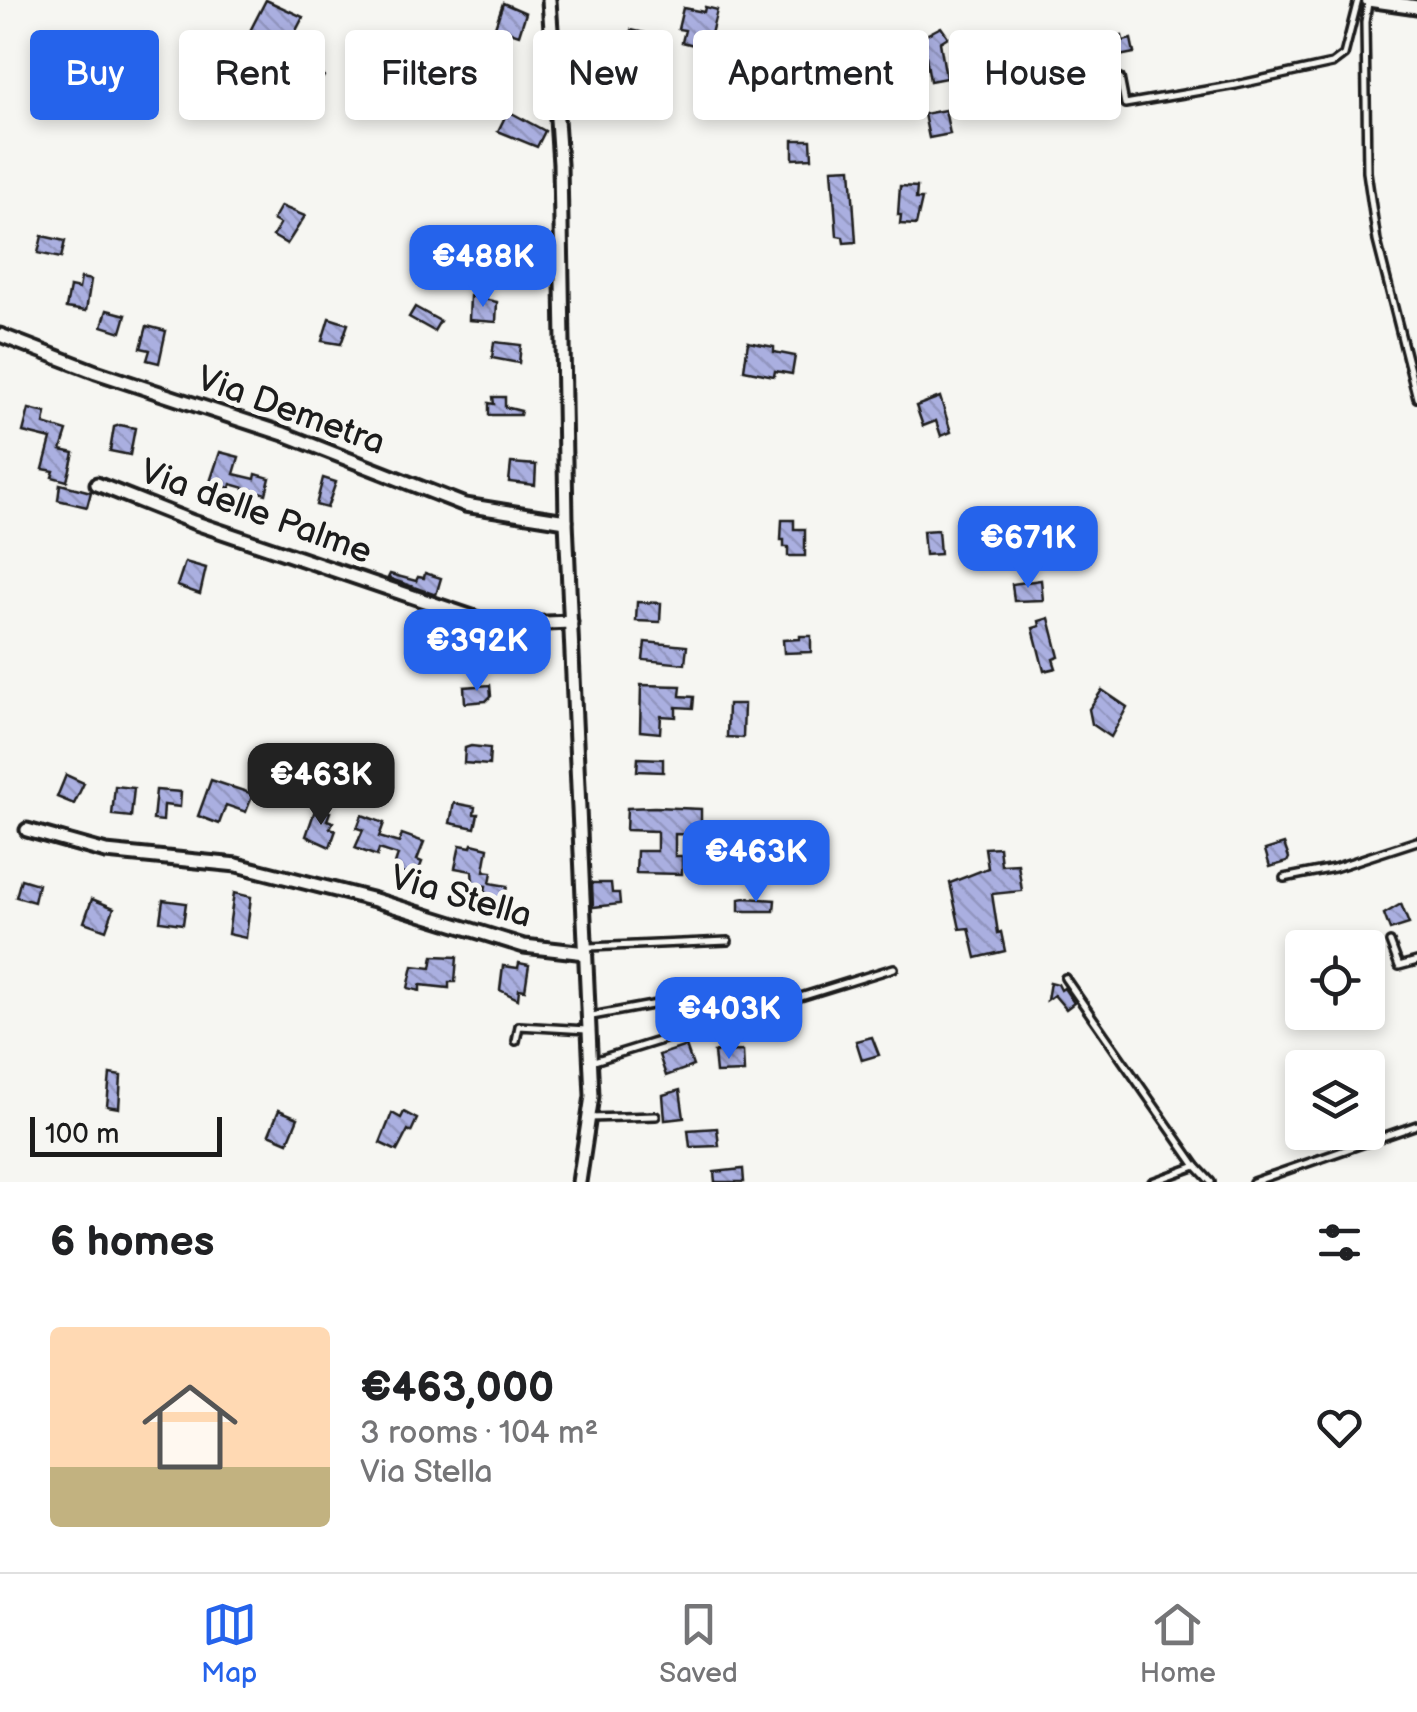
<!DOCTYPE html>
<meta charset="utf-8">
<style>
body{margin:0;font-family:"Balsamiq Sans",sans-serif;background:#f2f2f2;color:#202124;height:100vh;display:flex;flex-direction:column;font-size:38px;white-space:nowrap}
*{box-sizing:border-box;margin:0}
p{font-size:32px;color:#757577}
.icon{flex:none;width:55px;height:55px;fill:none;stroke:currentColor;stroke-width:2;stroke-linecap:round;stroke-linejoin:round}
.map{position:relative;height:1182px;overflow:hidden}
.side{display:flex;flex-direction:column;background:#fff;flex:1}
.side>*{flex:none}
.top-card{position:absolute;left:30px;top:30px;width:1358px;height:90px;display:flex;gap:20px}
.buttons{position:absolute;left:1285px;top:930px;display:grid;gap:20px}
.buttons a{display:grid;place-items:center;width:100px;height:100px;border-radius:10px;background:#fff;box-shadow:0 5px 15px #0003;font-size:50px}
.scale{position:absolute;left:30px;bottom:25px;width:192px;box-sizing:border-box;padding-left:10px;border:5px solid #1c1c1c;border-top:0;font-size:28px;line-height:35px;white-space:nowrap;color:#1c1c1c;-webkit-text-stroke:8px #f6f6f2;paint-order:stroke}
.price{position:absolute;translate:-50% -85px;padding:0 22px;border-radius:20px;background:#2563eb;color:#fff;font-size:32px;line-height:65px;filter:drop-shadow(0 2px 5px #0008)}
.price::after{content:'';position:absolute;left:50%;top:60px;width:30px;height:22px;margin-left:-15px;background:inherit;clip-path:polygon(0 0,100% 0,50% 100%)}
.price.on{background:#222;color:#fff}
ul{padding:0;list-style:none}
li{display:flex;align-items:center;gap:30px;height:250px;padding:0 50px}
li+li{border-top:2px solid #e0e0e0}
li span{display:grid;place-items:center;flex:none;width:280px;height:200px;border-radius:10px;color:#555}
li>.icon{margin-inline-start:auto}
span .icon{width:120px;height:120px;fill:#fffc;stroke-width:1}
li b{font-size:42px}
h2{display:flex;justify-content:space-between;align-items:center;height:120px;padding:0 50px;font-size:42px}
.tag{padding:0 35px;border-radius:10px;background:#fff;box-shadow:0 5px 15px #0003;font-size:35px;line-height:90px}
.tag.on{background:#2563eb;color:#fff}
.menu{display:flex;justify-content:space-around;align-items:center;height:140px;border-top:2px solid #e0e0e0;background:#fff;font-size:28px;color:#757577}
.menu a{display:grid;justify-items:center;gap:5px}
.menu .on{color:#2563eb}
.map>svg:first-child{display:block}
.building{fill:url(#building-back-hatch);stroke:#1c1c1c;stroke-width:2.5}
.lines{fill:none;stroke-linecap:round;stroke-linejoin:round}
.lane-casing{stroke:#1c1c1c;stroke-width:12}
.street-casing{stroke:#1c1c1c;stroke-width:19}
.lane{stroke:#f6f6f2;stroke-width:5}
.street{stroke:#f6f6f2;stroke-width:11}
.labels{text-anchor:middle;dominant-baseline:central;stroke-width:10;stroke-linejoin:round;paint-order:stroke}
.street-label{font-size:35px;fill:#1c1c1c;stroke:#f6f6f2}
</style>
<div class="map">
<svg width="1417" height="1182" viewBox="0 0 1417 1182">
<defs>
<pattern id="building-back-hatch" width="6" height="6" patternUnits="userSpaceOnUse" patternTransform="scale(2.5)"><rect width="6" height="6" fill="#aaafe0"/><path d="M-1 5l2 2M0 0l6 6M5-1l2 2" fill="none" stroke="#9296c0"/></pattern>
</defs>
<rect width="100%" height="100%" fill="#f6f6f2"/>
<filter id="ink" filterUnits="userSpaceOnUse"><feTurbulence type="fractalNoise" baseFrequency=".01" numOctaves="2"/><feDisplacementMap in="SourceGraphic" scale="20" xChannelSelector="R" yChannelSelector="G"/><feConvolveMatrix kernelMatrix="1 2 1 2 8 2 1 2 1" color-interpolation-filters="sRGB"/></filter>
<g filter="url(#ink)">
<g class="building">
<path d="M266 0 303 17 286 50 250 31Z"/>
<path d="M503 3 526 13 519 35 495 27Z"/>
<path d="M705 7 717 10 711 34 701 32 698 46 682 42 685 30 678 29 683 8 704 12Z"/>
<path d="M941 27 948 37 940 42 946 78 930 81 925 50 917 54 911 43Z"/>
<path d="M631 30 663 37 659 58 636 54 635 61 625 59Z"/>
<path d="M1122 36 1123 41 1131 39 1134 53 1104 59 1103 40Z"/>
<path d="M309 67 324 76 318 85 312 82 304 96 295 91Z"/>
<path d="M236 74 249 83 258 76 265 87 258 91 255 103 241 102V92L228 84Z"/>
<path d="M945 110 950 134 929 138 924 114Z"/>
<path d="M508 111 545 131 537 147 498 131Z"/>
<path d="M793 140H811L812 158 793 159Z"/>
<path d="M851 168 856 242 844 243 843 237 837 236 832 169Z"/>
<path d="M900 186 917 187 916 199H922L916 225 900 224 901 215H898Z"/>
<path d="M281 206 305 216 287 244 273 236 280 224 273 220Z"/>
<path d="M42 236 65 241 61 258 38 253Z"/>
<path d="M81 278 91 280 86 311 66 308 70 287 79 289Z"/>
<path d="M470 296 497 302 496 322 469 320Z"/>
<path d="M415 307 440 321 434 331 409 317Z"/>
<path d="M107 310 126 315 121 332 102 326Z"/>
<path d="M329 318 348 324 341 344 322 341Z"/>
<path d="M147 326 166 331 159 363 147 360 150 350 141 348Z"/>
<path d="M494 342 521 345 519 363 492 358Z"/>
<path d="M748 342 774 347V352L795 356 792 374 775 371 774 376 744 370Z"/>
<path d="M493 397H505V407L521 411 520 415H489V403L494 404Z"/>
<path d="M940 397 951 432 941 436 936 421 923 426 916 406Z"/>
<path d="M29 409 46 413 44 424 67 431 61 450 74 453 67 481 52 477 54 471 43 469 51 439 23 432Z"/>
<path d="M120 425 135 428 130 455 110 451 114 427Z"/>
<path d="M220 452 239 457 234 474 255 479 256 474 270 478 266 494 231 484 230 488 210 482Z"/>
<path d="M511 463 536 465 535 485 509 482Z"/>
<path d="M323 478 336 482 327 508 316 505Z"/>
<path d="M60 484 91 492 87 507 58 500Z"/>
<path d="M782 520H794V529H805V556H788V547H784V540H781Z"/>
<path d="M938 530 940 554 925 555 923 531Z"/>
<path d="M185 562 206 568 200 594 177 586Z"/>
<path d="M425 573 441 578 436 595 388 578 390 574 416 581 418 577 424 578Z"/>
<path d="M1041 580 1043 600 1014 601 1012 584Z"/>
<path d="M637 602 661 603 660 622 636 621Z"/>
<path d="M1049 618 1059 657 1053 659 1056 668 1044 671 1033 628 1040 626 1039 621Z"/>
<path d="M455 621 484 631 481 644 452 637Z"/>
<path d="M800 636H811V652L784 653 783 640 800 639Z"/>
<path d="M645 642 687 646 685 664 643 660Z"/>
<path d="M490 685 491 696 486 701 465 703 464 687Z"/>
<path d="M641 685 681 686 680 696 694 697 693 708 676 707V717L661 716 660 733 640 731Z"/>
<path d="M1102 690 1127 707 1111 737 1092 724 1089 709Z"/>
<path d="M728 704H744L743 738 727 737Z"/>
<path d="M471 746 490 748 489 765 464 763 465 748Z"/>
<path d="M638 758 663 759V772L637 771Z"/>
<path d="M66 775 84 783 74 804 57 797Z"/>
<path d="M211 780 253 794 246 812 226 805 219 824 198 816Z"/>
<path d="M115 786 134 788 131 817 112 815Z"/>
<path d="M156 790 181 792 180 807 164 805 163 821 153 820Z"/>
<path d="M454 803 475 807 474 814H478L475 828 450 823Z"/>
<path d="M316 807 330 812 327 820 333 822 330 828 336 830 330 847 306 836Z"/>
<path d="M655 807 701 809V835L675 834V856H682V874L636 873 637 851H657V831L626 830 627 808Z"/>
<path d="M362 815 384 823 379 837 399 843 402 834 424 842 417 860 422 862 416 878 393 870 398 855 379 849 377 856 355 848 363 830 357 828Z"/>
<path d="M472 844 488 848 484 871 492 872 490 883 507 886 504 901 484 897 486 886 473 885 472 871 455 868 460 845 471 847Z"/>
<path d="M1284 844 1289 858 1287 862 1270 867 1265 850Z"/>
<path d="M999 847 1001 865 1018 864 1022 891 992 894 998 933 1001 932 1005 951 976 958 969 928 960 929 950 883 988 868 985 848Z"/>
<path d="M21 879 38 884 34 902 16 897Z"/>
<path d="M592 883H611L612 893H619L620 904 593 907Z"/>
<path d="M234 893 251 897 246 938 228 934Z"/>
<path d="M746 898 775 900 774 911H739V899Z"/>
<path d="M92 899 114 908 106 930 84 922Z"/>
<path d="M163 900 186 903 183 924 160 921Z"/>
<path d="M1401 904 1409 924 1390 930 1384 914Z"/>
<path d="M433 956 457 957 455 982H449V988L420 985V991L408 988 413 966 431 968Z"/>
<path d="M519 963 529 965 525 990 519 989 518 999 500 990 503 966 518 968Z"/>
<path d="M1050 982 1058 984 1061 990 1064 988 1074 1003 1066 1009 1054 995 1047 1000Z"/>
<path d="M872 1037 879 1055 862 1060 856 1041Z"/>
<path d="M686 1046 693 1066 666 1076 659 1055Z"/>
<path d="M743 1051 744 1072 716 1073 714 1052Z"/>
<path d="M110 1074 121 1076 119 1108 107 1106Z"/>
<path d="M680 1090 684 1118 665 1120 663 1095Z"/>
<path d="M279 1110 298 1118 288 1142 269 1134Z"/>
<path d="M404 1112 417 1119 411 1132 408 1130 397 1151 380 1143 392 1113 401 1118Z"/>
<path d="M717 1128 719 1146 690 1147 688 1130Z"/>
<path d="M743 1169 744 1182H715L714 1172Z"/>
</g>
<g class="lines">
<defs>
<g id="lane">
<path d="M1368 3 1365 22 1367 172 1377 241 1417 398"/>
<path d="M1094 53 1103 72 1120 78 1125 104 1236 85 1332 64 1344 55 1358 0"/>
<path d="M1284 878 1334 868 1417 841"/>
<path d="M1390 942 1399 966 1417 961"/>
<path d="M589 947 728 941"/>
<path d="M1065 978 1196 1166 1211 1182"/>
<path d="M592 1016 701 996"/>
<path d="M516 1041 519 1026 587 1030"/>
<path d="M594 1061 894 968"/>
<path d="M590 1118 656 1116"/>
<path d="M1152 1182 1196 1166"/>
<path d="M1253 1182 1417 1125"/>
</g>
<g id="street">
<path d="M549 0 560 164 566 521 592 1096 579 1182"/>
<path d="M1368 0 1417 7"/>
<path d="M0 335 96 372 284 434 465 505 566 521"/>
<path d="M97 484 193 522 496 625 571 622"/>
<path d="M27 830 106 852 237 865 375 900 524 946 586 953"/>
</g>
</defs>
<use href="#lane" class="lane-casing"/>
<use href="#street" class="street-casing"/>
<use href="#lane" class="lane"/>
<use href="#street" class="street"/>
</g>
</g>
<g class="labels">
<g class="street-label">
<text transform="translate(291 411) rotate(20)">Via Demetra</text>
<text transform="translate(256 512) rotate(20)">Via delle Palme</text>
<text transform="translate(461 897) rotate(16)">Via Stella</text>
</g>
</g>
</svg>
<div class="buttons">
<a><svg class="icon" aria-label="locate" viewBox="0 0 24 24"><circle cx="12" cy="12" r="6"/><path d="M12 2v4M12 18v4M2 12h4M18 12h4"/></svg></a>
<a><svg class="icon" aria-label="layers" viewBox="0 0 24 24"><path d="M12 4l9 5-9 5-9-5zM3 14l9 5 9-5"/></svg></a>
</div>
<div class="scale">100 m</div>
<b class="price" style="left:483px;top:310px">€488K</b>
<b class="price" style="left:1028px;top:591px">€671K</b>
<b class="price" style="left:477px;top:694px">€392K</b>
<b class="price on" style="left:321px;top:828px">€463K</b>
<b class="price" style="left:756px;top:905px">€463K</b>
<b class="price" style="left:729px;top:1062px">€403K</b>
<div class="top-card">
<a class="tag on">Buy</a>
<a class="tag">Rent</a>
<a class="tag">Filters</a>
<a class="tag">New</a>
<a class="tag">Apartment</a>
<a class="tag">House</a>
</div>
</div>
<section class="side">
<h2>6 homes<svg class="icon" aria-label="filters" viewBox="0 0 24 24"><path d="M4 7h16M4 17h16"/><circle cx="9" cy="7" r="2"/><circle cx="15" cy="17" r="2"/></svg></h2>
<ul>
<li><span style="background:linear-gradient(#ffd9b3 70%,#c2b280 0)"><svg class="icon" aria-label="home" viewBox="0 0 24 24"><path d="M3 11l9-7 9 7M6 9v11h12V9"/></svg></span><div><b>€463,000</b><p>3 rooms · 104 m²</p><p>Via Stella</p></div><svg class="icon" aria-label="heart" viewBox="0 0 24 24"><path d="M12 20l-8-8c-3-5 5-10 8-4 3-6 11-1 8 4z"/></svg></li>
</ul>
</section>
<nav class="menu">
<a class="on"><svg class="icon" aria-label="map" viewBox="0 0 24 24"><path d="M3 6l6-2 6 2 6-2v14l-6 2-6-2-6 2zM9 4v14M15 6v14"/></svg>Map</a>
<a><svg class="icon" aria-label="saved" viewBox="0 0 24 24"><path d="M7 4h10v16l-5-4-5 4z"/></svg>Saved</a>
<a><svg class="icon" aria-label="home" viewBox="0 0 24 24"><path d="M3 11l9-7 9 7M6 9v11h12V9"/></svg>Home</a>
</nav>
